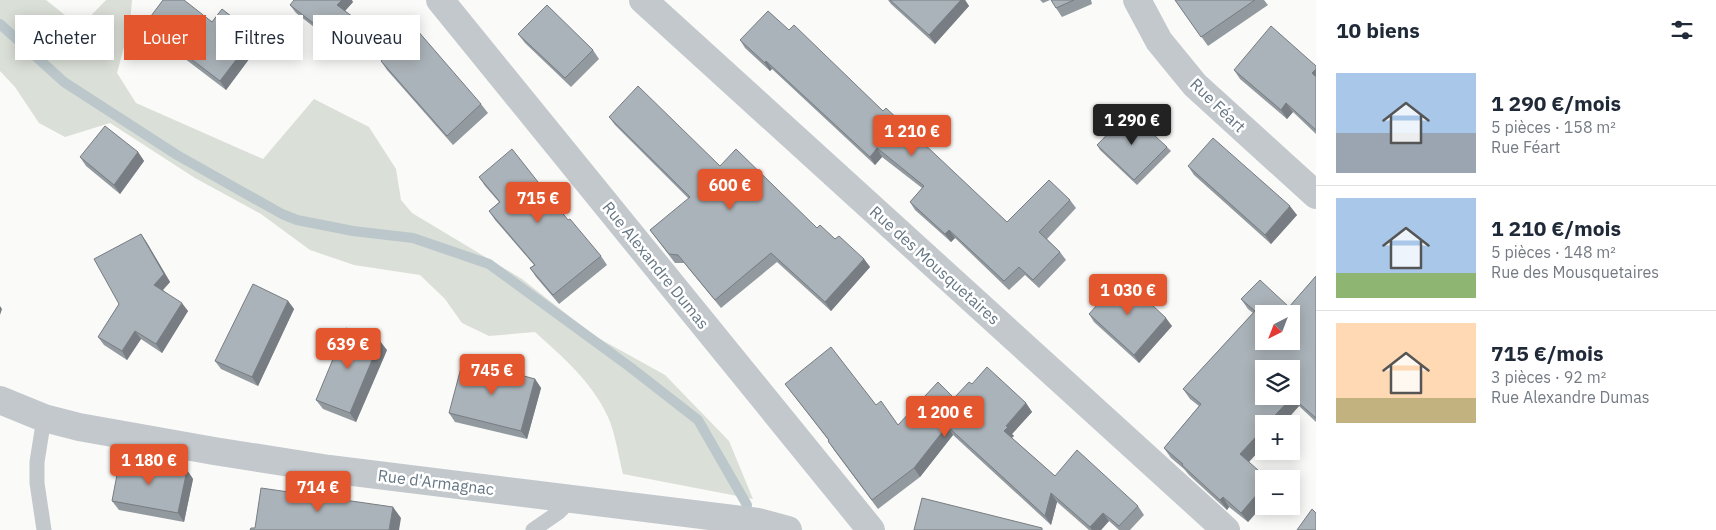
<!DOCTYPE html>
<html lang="fr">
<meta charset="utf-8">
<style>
body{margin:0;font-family:"IBM Plex Sans",sans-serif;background:#f2f2f3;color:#1f2937;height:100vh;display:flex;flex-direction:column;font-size:19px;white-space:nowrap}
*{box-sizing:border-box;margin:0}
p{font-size:16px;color:#747a83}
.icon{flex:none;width:28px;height:28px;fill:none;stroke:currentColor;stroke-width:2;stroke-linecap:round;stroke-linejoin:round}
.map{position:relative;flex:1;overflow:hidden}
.panel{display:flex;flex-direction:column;background:#fff;width:400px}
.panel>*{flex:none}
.hud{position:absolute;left:15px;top:15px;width:475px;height:45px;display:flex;gap:10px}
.needle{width:32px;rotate:222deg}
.fabs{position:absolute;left:1255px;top:305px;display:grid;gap:10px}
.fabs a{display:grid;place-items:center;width:45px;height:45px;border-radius:0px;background:#fff;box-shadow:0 2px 12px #0003;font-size:25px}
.price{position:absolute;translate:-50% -42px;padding:0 11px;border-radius:5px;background:#e4572e;color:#fff;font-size:16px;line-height:32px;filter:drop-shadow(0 1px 2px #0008)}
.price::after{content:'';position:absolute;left:50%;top:30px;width:15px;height:11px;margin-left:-8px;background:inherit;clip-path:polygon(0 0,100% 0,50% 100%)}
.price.on{background:#222;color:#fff}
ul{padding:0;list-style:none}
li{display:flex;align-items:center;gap:15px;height:125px;padding:0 20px}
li+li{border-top:1px solid #e0e1e3}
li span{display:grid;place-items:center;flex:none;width:140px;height:100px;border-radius:0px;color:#555}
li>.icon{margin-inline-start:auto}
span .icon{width:60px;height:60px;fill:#fffc;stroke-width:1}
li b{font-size:21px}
h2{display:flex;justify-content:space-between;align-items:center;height:60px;padding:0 20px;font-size:21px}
.tag{padding:0 18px;border-radius:0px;background:#fff;box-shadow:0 2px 12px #0003;font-size:18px;line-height:45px}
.tag.on{background:#e4572e;color:#fff}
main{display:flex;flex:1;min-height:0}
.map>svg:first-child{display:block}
.green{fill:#dadfd7}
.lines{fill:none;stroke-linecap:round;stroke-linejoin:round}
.stream{stroke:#bbc7cb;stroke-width:10}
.service{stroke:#c3c8cc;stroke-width:15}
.minor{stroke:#c3c8cc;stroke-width:28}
.wall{fill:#929a9f}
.shaded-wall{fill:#777d82}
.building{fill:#aab3b9;stroke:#777d82;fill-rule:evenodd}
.labels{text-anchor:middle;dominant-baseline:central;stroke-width:5;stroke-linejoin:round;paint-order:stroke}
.street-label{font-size:16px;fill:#657683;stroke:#fff}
</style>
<main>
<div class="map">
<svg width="1316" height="530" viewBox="0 0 1316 530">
<rect width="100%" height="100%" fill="#fafaf8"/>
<path class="green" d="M0 0H46L80 27 106 0H132L130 24 117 73 136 103 263 159 314 99 369 127 396 169 401 200 412 213 522 279 593 335 665 375 729 441 753 499 623 474C619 458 615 432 608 417 592 382 563 357 535 332L489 336 462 323 445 299 420 275 354 265 310 250 261 214 195 178 110 123 65 137 39 123 15 87 0 71Z"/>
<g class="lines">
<path class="stream" d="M0 24 64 82 177 155 282 214 297 220 353 231 413 238 489 264 630 367 698 420 747 505"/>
<g class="service">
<path d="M44 418 37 462V483L44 530"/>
<path d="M533 530 559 512 572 499"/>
</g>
<g class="minor">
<path d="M440 0 871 530"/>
<path d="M643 0 1226 530"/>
<path d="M1137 0 1159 41 1195 85 1316 195"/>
<path d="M0 400 44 418 79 427 214 451 329 469 758 522 788 530"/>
</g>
</g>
<g class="wall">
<path d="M888 0H965L969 6 935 44 891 4Z"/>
<path d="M1040 0H1050L1043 3Z"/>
<path d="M1051 0H1091L1092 4 1062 17 1056 8Z"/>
<path d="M1175 0H1264L1268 5 1208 46Z"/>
<path d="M353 2 345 11 353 17 358 25 341 48 296 13 290 5Z"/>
<path d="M212 22 255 35 261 43 226 90 151 33 145 24Z"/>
<path d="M789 30 883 111 1007 222 1070 200 1076 208 1047 239 1060 252 1066 260 1039 288 1025 275 1009 290 955 238 951 242 915 210 910 202 922 188 882 157 875 165 772 69 770 71 745 48 740 40Z"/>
<path d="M518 34 593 50 599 59 571 87 525 43Z"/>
<path d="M381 61 481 104 488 113 453 145 387 70Z"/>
<path d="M1316 66V134L1293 112 1287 119 1240 79 1234 70Z"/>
<path d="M609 117 720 166 864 259 870 267 831 311 777 262 721 308 684 263H675L650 230 689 199 615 125Z"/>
<path d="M1097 145 1167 147 1171 151 1137 185 1100 150Z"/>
<path d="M138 152 144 161 120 194 86 166 80 157Z"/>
<path d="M1188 166 1297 215 1271 244 1194 175Z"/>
<path d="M479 177 568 220 601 256 607 265 559 304 536 277 530 268 534 265 495 220 489 211 499 202 485 186Z"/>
<path d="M141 234 147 243 170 282 163 290 188 311 162 353 141 339 127 360 104 345 98 337 119 304Z"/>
<path d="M1316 276V422L1299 406 1249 462 1264 479V504L1248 522 1229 507 1227 510 1189 475 1184 469 1171 458 1164 448 1199 406 1190 399 1183 389 1253 313 1248 309 1241 299 1289 307Z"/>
<path d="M288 301 294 309 258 386 221 369 215 361Z"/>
<path d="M1089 314 1172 326 1139 363 1094 322Z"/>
<path d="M387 350 356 422 323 409 316 400Z"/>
<path d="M482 368 535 379 541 388 527 439 455 422 449 413Z"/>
<path d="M785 384 876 405 898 425 954 398 972 384 1026 403 1032 412 1012 434 1014 436 1012 438 1055 476 1138 506 1144 515 1130 530H1119L1109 521 1101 530H1089L1057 502 1051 525 953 435 920 477 878 509 834 450 828 441H829Z"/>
<path d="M187 470 193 479 184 522 119 510 112 501Z"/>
</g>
<g class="shaded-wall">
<path d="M342 0H352L353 2 343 13 337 5Z"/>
<path d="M961 0H965L969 6 935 44 929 35Z"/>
<path d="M353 17 358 25 341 48 335 40Z"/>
<path d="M255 35 261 43 226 90 220 81Z"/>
<path d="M766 61 772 69 770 71 765 63Z"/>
<path d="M1316 69V79L1312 73Z"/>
<path d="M1286 103 1293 112 1287 119 1281 110Z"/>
<path d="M877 148 882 157 875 165 870 157Z"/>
<path d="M138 152 144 161 120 194 114 185Z"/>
<path d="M1290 206 1297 215 1271 244 1265 235Z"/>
<path d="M949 230 955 238 951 242 945 234Z"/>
<path d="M141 234 147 243 170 282 160 293 154 285Z"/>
<path d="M864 259 870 267 831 311 825 302Z"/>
<path d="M288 301 294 309 258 386 252 377Z"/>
<path d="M182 303 188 311 162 353 156 344Z"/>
<path d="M0 306 2 309 0 315Z"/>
<path d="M1166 318 1172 326 1139 363 1134 355Z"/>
<path d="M135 331 141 339 127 360 122 351Z"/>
<path d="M380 341 387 350 356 422 350 413Z"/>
<path d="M535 379 541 388 527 439 521 431Z"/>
<path d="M1292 397 1299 406 1283 424H1267Z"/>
<path d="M1026 403 1032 412 1012 434 1014 436 1010 439 1004 431 1006 426Z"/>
<path d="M947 426 953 435 920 477 914 468Z"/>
<path d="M1264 428V445L1247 464 1240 454Z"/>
<path d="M187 470 193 479 184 522 178 513Z"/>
<path d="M1264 486V504L1248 522 1241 513Z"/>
<path d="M1051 493 1057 502 1051 525 1045 516Z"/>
<path d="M1223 497 1229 507 1227 510 1220 500Z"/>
<path d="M393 507 401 518 399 530H389Z"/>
<path d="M1103 513 1109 521 1101 530H1092L1090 527Z"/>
</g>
<g class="building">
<path d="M163 0H184L212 22 222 9 255 35 220 81 145 24Z"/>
<path d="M294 0H342L337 5 353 17 335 40 290 5Z"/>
<path d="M890 0H961L929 35Z"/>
<path d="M1051 0H1074L1056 8Z"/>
<path d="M1175 0H1255L1201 37Z"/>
<path d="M547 5 593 50 565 78 518 34Z"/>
<path d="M768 11 789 30 794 25 883 111 886 108 1007 222 1049 180 1070 200 1039 232 1060 252 1033 280 1019 267 1004 281 949 230 945 234 910 202 924 186 877 148 870 157 766 61 765 63 740 40Z"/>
<path d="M1271 26 1316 66V69L1312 73 1316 77V130L1286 103 1281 110 1234 70Z"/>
<path d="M417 30 481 104 447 136 381 61Z"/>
<path d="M638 86 720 166 736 149 817 228 820 225 835 239 839 236 864 259 825 302 771 253 715 300 678 255 669 254 650 230 690 197 609 117Z"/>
<path d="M1129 112 1167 147 1134 180 1097 145Z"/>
<path d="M105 126 138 152 114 185 80 157Z"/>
<path d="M1213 138 1290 206 1265 235 1188 166Z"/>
<path d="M512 149 568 220 570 219 601 256 553 295 530 268 535 265 489 211 500 202 479 177Z"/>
<path d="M141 234 164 274 154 285 182 303 156 344 135 331 122 351 98 337 119 304 94 259Z"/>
<path d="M1316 276V418L1292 397 1267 424H1264V428L1240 454 1268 479H1264V486L1241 513 1223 497 1220 500 1182 465 1183 464 1164 448 1201 404 1183 389 1255 311 1241 299 1260 280 1289 307ZM1264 314H1291V341H1264ZM1264 369H1291V396H1264Z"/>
<path d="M1122 277 1166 318 1134 355 1089 314Z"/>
<path d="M253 284 288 301 252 377 215 361Z"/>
<path d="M346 328 380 341 350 413 316 400Z"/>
<path d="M831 347 876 405 881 401 898 425 938 382 954 398 969 382 972 384 987 367 1026 403 1006 426 1008 427 1004 431 1055 476 1077 450 1138 506 1119 526 1103 513 1090 527 1051 493 1045 516 947 426 914 468 872 500 828 441 829 440 785 384Z"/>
<path d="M462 364 482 368 483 365 535 379 521 431 449 413Z"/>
<path d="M120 459 187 470 178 513 112 501Z"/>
<path d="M261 488 393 507 389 530H250L251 528H255Z"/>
<path d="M922 498 1042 528V530H914Z"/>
<path d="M1312 509 1316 513V530H1297Z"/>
</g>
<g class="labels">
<g class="street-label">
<text transform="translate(1218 105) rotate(44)">Rue Féart</text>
<text transform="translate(656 265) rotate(51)">Rue Alexandre Dumas</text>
<text transform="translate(935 265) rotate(42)">Rue des Mousquetaires</text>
<text transform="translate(436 482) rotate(7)">Rue d'Armagnac</text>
</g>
</g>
</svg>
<div class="fabs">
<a><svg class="needle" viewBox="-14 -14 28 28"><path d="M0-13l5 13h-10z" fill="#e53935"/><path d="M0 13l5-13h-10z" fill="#747a83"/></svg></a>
<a><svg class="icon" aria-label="layers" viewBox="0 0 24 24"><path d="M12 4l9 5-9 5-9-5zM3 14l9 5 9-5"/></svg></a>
<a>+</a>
<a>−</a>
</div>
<b class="price on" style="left:1132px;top:146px">1 290 €</b>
<b class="price" style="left:912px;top:157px">1 210 €</b>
<b class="price" style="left:730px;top:211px">600 €</b>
<b class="price" style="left:538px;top:224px">715 €</b>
<b class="price" style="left:1128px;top:316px">1 030 €</b>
<b class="price" style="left:348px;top:370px">639 €</b>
<b class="price" style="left:492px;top:396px">745 €</b>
<b class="price" style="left:945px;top:438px">1 200 €</b>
<b class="price" style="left:149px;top:486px">1 180 €</b>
<b class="price" style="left:318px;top:513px">714 €</b>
<div class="hud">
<a class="tag">Acheter</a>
<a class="tag on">Louer</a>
<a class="tag">Filtres</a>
<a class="tag">Nouveau</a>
</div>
</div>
<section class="panel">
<h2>10 biens<svg class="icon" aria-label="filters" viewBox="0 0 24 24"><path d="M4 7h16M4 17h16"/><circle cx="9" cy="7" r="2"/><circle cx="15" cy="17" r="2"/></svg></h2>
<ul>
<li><span style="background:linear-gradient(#a9c7e8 60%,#9aa5b1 0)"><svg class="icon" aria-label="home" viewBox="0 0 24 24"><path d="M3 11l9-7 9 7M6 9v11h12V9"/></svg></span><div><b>1 290 €/mois</b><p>5 pièces · 158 m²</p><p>Rue Féart</p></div></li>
<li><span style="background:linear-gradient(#a9c7e8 75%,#8fb573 0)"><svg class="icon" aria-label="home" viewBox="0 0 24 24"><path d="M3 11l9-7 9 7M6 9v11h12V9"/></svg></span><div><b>1 210 €/mois</b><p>5 pièces · 148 m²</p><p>Rue des Mousquetaires</p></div></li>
<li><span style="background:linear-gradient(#ffd9b3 75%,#c2b280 0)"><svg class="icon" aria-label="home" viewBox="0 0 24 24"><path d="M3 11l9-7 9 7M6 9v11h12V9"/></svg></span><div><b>715 €/mois</b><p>3 pièces · 92 m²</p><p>Rue Alexandre Dumas</p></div></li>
</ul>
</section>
</main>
